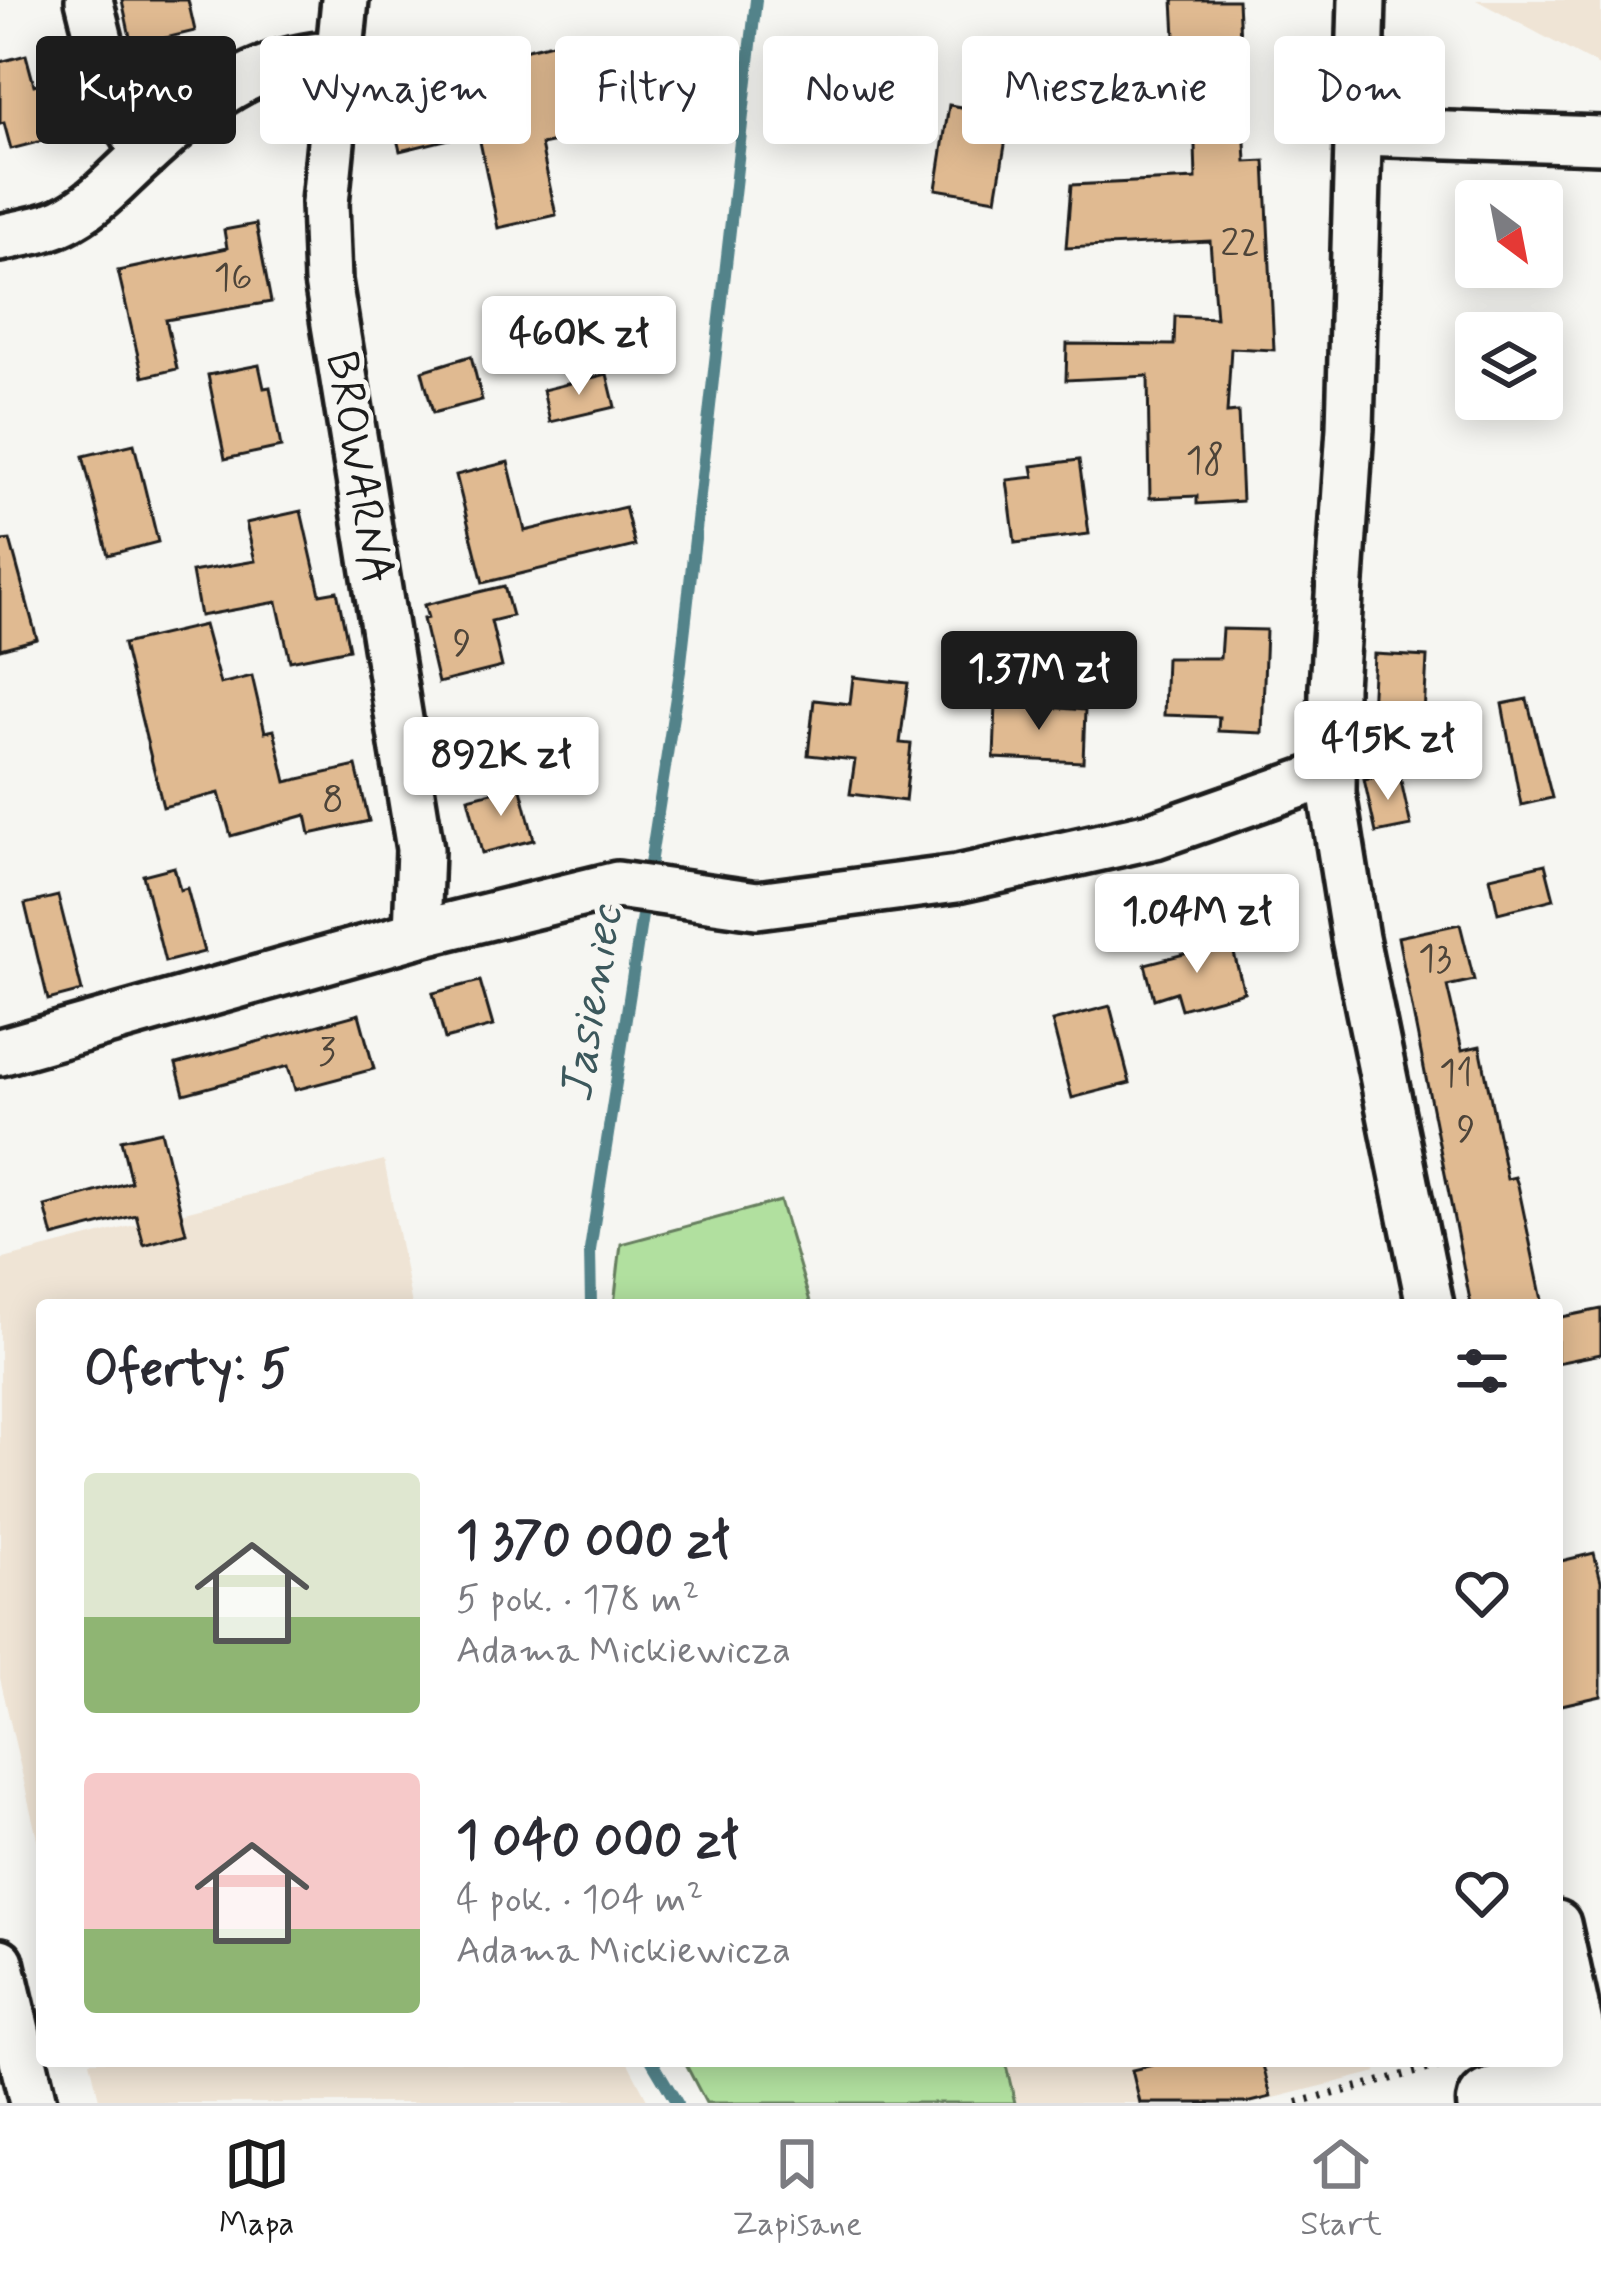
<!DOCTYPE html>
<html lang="pl">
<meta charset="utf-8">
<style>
body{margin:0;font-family:Mynerve,sans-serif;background:#f7f7f7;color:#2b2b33;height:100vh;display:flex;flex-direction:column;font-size:45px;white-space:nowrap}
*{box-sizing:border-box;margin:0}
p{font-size:39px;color:#7c7c81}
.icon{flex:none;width:66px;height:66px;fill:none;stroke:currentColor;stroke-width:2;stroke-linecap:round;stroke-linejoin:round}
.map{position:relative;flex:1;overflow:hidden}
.side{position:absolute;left:36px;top:1299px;width:1527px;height:768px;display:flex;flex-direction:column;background:#fff;border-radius:12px;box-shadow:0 6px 30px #0003}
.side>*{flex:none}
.hud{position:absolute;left:36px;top:36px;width:1530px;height:108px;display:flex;gap:24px}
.needle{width:78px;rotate:148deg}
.tools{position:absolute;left:1455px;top:180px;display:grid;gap:24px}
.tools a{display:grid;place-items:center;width:108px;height:108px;border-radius:12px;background:#fff;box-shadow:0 6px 30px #0003;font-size:60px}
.price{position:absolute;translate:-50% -102px;padding:0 27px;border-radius:12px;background:#fff;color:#222;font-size:39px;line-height:78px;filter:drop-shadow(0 3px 6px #0008)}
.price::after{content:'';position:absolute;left:50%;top:72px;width:36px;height:27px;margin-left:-18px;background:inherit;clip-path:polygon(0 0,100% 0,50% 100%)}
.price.active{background:#1c1c1c;color:#fff}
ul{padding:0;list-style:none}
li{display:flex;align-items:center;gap:36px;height:300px;padding:0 48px}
li span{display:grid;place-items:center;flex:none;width:336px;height:240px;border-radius:12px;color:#555}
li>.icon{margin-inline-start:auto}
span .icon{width:144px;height:144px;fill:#fffc;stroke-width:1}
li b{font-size:51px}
h2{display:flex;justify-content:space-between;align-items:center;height:144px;padding:0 48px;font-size:51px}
.chip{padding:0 42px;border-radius:12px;background:#fff;box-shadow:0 6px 30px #0003;font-size:42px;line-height:108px}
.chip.active{background:#1c1c1c;color:#fff}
.dock{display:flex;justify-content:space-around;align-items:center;height:168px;border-top:3px solid #e1e1e2;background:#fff;font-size:33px;color:#7c7c81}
.dock a{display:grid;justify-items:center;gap:6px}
.dock .active{color:#1c1c1c}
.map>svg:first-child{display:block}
.built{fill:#efe4d5}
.green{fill:#b1e09f;stroke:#667e5e;stroke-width:3}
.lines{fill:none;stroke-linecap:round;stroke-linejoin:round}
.stream{stroke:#53838a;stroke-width:12}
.building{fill:#e0ba91;stroke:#1c1c1c;stroke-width:3}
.minor-casing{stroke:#1c1c1c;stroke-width:54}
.secondary-casing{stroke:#1c1c1c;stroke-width:75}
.path{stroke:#1c1c1c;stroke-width:8;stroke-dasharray:3 9;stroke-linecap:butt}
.minor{stroke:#f6f6f2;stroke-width:45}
.secondary{stroke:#f6f6f2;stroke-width:66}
.labels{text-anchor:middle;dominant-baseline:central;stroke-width:10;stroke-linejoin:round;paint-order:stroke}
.number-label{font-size:39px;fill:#4d4439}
.street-label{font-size:45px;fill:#1c1c1c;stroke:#f6f6f2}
.water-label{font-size:48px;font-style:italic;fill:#3c585c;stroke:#f6f6f2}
</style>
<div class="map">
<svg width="1601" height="2103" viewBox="0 0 1601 2103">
<rect width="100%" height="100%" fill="#f6f6f2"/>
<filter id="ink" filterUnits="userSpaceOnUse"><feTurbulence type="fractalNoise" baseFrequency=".00833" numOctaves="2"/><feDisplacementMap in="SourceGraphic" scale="24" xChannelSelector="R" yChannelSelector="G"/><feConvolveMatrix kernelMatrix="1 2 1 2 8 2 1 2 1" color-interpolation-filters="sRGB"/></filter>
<g filter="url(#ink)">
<g class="built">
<path d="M1476 0H1601V67Z"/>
<path d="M384 1160 412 1305H42V1860L0 1678V1260Z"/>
<path d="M90 2061H627L649 2103H100Z"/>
<path d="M1005 2061H1372L1377 2072 1254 2103H1015Z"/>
</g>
<g class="green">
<path d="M780 1201 811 1305H614L621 1244Z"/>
<path d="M684 2061H1005L1015 2103H706Z"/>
</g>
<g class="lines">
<g class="stream">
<path d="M591 1305 590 1250 680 671 756 0"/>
<path d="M652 2061 677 2103"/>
</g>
</g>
<g class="building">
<path d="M122 0H188L195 31 132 46Z"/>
<path d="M1173 0H1238L1246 162 1265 161 1274 350 1231 348 1227 413 1238 412 1242 501 1197 504V496L1150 498 1148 376 1066 380 1067 344 1174 345 1175 316 1216 318 1210 241 1066 248 1071 185 1196 179 1194 111 1055 109V78L1144 79V73H1177Z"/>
<path d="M556 42 580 137 541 145 556 215 498 228 478 132 400 151 388 102 488 79 483 60Z"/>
<path d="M26 55 34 85 41 83 54 138 11 149 4 123 0 124V62Z"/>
<path d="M949 105 1010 115 996 199 936 189Z"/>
<path d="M256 224 271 302 166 320 177 369 143 377 118 271 227 248 224 230Z"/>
<path d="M471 356 482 400 433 413 422 371Z"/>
<path d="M259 365 264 388 270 387 281 447 225 459 208 375Z"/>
<path d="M607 374 615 407 550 422 543 390Z"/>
<path d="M134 444 158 542 108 555 83 456Z"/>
<path d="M1079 460 1089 534 1015 543 1007 480 1034 477 1032 466Z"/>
<path d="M508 462 525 531 625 507 635 546 483 583 456 475Z"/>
<path d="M301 511 320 594 337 591 349 649 290 661 277 602 200 616 192 572 255 561 246 523Z"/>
<path d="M10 540 37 639 0 649V541Z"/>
<path d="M504 586 512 616 491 621 502 667 438 683 423 619 428 618 424 605Z"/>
<path d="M204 625 220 684 252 676 265 732 274 730 286 782 356 766 369 821 310 834 306 815 231 836 219 793 163 807 123 644Z"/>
<path d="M1222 629 1266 630 1262 733 1218 731 1219 717 1164 715 1166 658H1220Z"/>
<path d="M1374 654 1427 657 1423 735 1384 745 1378 719 1371 712Z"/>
<path d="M853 677 908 683 900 743 911 744 905 801 850 794 855 760 808 755 814 700 850 704Z"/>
<path d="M1527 699 1552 798 1521 805 1502 704Z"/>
<path d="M996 703 1085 710 1083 762 994 758Z"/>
<path d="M1399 772 1411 826 1376 833 1364 779Z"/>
<path d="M520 785 534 840 482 853 468 798Z"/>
<path d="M1545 864 1554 899 1498 913 1490 877Z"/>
<path d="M174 867 180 890 187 888 204 952 165 962 143 875Z"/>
<path d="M58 896 82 991 48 1000 25 904Z"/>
<path d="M1460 924 1474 980 1447 986 1462 1050 1480 1046 1507 1179 1515 1177 1518 1185 1543 1305H1471L1398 937Z"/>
<path d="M1231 942 1244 992 1181 1009 1176 992 1154 999 1145 964Z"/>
<path d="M480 981 493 1026 445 1039 433 993Z"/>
<path d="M1110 1006 1130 1083 1072 1098 1052 1021Z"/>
<path d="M359 1014 374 1069 295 1090 288 1066 184 1094 176 1064Z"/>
<path d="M161 1131 186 1233 144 1245 136 1215 53 1237 45 1206 131 1182 121 1140Z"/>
<path d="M1601 1309V1354L1557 1363V1318Z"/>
<path d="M1594 1553 1601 1581V1696L1557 1706V1562Z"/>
<path d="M1169 2061H1262L1271 2097 1247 2103H1140L1132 2070Z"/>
</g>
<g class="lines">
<defs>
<g id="minor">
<path d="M89 0 115 104 146 153"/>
<path d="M345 0 325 203 328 281 420 849 417 934"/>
<path d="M1362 0 1350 428 1333 687 1332 793 1355 938 1430 1305"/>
<path d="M1360 132 1601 140"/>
<path d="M0 238C20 233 45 230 63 221 95 206 117 179 143 156 201 103 255 57 336 55"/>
<path d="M0 1052 417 934 617 885 757 905 957 879 1155 835 1332 773"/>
<path d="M1557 1924 1591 2078"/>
<path d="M0 1962 33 2103"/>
</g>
<path id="secondary" d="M1491 2103 1601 2075"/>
</defs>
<use href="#minor" class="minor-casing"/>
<use href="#secondary" class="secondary-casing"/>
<path class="path" d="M1297 2103 1458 2061"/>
<use href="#minor" class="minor"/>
<use href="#secondary" class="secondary"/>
</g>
</g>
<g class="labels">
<g class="number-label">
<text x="1240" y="244">22</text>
<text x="233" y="278">16</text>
<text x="1205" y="461">18</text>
<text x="462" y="644">9</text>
<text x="333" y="800">8</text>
<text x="1435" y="959">13</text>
<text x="327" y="1052">3</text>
<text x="1456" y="1074">11</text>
<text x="1466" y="1130">9</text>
</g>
<g class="street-label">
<text transform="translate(358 468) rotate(81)">BROWARNA</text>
</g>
<g class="water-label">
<text transform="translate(592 1004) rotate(-81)">Jasieniec</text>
</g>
</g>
</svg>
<div class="tools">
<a><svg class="needle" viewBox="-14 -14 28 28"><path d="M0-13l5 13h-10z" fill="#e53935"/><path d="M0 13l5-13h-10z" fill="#7c7c81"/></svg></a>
<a><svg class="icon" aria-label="layers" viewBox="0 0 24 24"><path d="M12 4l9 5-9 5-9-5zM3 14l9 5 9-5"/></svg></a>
</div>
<b class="price" style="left:579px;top:398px">460K zł</b>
<b class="price active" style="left:1039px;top:733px">1.37M zł</b>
<b class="price" style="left:1388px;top:803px">415K zł</b>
<b class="price" style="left:501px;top:819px">892K zł</b>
<b class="price" style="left:1197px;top:976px">1.04M zł</b>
<div class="hud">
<a class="chip active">Kupno</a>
<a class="chip">Wynajem</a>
<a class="chip">Filtry</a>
<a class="chip">Nowe</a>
<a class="chip">Mieszkanie</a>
<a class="chip">Dom</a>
</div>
<section class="side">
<h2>Oferty: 5<svg class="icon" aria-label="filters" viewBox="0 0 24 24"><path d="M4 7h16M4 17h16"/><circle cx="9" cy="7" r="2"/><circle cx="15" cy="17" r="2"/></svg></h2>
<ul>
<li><span style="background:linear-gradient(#dfe7d0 60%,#8fb573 0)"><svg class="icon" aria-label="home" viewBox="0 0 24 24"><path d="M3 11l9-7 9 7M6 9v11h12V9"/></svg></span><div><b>1 370 000 zł</b><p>5 pok. · 178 m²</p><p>Adama Mickiewicza</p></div><svg class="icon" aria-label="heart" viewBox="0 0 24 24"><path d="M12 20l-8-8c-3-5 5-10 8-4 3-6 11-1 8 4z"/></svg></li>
<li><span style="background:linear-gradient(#f6c9c9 65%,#8fb573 0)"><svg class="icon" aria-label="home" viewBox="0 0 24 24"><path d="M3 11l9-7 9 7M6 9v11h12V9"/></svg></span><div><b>1 040 000 zł</b><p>4 pok. · 104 m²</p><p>Adama Mickiewicza</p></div><svg class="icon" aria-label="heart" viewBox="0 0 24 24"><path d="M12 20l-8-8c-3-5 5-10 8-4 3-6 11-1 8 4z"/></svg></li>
</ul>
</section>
</div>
<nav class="dock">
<a class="active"><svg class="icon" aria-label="map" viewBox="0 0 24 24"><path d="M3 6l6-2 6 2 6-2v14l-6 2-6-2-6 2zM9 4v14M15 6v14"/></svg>Mapa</a>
<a><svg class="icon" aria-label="saved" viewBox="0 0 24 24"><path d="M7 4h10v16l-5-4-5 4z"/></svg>Zapisane</a>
<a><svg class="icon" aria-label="home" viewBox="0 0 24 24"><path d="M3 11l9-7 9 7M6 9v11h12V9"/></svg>Start</a>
</nav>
